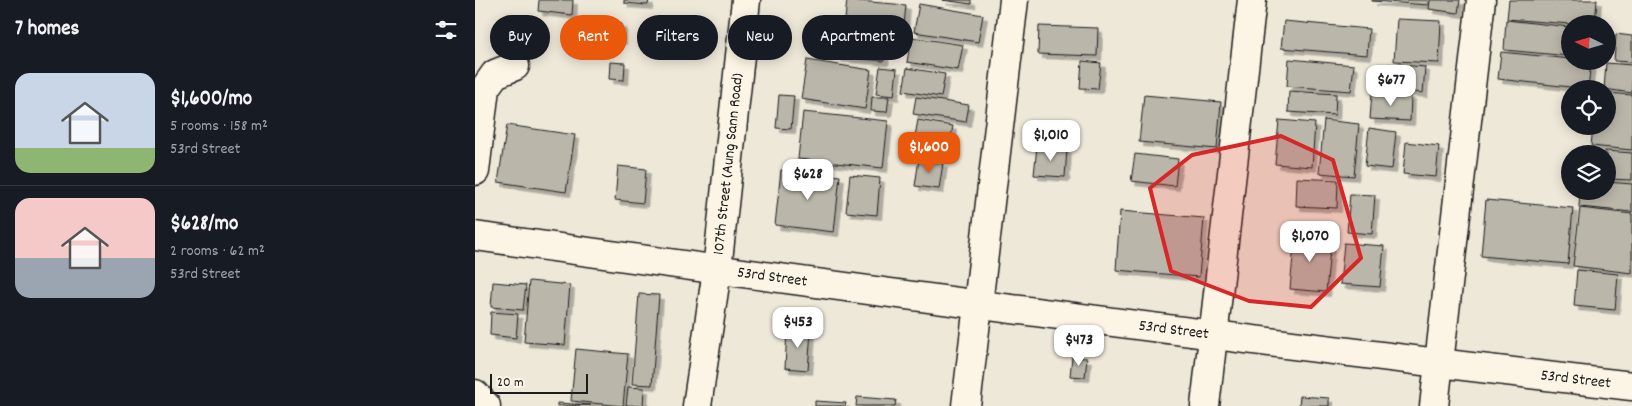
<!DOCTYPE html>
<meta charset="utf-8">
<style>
body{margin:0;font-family:Dekko,sans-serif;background:#20242c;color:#f1f3f6;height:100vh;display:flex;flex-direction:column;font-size:19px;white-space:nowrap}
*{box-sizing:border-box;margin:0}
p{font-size:16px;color:#9ea1a6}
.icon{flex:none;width:28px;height:28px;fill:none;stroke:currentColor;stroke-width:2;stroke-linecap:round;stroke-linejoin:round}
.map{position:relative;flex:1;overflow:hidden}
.sheet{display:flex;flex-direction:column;background:#171b24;width:475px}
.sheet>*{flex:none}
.banner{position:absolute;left:15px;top:15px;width:475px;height:45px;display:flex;gap:10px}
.needle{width:32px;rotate:275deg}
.tools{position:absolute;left:1086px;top:15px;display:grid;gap:10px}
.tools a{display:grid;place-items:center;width:55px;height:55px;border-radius:50%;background:#171b24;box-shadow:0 2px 12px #0003;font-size:25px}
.scale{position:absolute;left:15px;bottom:12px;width:98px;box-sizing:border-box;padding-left:5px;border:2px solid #1c1c1c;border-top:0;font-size:14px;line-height:18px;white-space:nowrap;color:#1c1c1c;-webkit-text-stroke:4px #fcf5e5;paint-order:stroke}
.price{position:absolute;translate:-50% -42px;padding:0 11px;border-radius:10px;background:#fff;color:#222;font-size:16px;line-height:32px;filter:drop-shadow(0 1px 2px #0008)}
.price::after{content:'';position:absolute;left:50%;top:30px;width:15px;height:11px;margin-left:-8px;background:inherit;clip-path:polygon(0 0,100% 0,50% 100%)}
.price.on{background:#ea580c;color:#fff}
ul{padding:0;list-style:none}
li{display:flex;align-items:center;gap:15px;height:125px;padding:0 15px}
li+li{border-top:1px solid #363941}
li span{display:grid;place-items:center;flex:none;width:140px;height:100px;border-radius:15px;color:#555}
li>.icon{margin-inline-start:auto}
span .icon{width:60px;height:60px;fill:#fffc;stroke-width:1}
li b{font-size:21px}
h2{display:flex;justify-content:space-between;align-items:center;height:60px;padding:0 15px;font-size:21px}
.pill{padding:0 18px;border-radius:22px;background:#171b24;box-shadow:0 2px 12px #0003;font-size:18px;line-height:45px}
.pill.on{background:#ea580c;color:#fff}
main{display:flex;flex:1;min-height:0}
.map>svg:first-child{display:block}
.building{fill:#bab6aa;stroke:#1c1c1c;filter:url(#shadow)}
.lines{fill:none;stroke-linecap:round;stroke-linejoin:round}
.street-casing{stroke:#1c1c1c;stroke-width:31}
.street{stroke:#fcf5e5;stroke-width:28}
.marked{fill:#d62828;fill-opacity:0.2;stroke:#d62828;stroke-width:4;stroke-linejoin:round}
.labels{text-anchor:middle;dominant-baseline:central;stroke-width:5;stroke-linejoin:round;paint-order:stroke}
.street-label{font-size:16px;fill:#1c1c1c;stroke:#fcf5e5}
</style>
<main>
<section class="sheet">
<h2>7 homes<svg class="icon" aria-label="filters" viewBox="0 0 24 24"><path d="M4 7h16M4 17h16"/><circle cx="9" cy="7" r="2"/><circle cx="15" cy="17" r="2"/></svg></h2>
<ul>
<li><span style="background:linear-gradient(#c9d6e8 75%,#8fb573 0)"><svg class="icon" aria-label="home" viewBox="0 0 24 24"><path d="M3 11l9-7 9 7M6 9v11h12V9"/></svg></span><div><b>$1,600/mo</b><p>5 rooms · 158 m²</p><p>53rd Street</p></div></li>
<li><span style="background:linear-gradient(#f6c9c9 60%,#9aa5b1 0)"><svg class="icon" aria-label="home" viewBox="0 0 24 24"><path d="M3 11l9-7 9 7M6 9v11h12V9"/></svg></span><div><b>$628/mo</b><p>2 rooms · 62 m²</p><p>53rd Street</p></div></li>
</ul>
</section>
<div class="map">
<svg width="1157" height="406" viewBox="0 0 1157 406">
<defs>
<filter id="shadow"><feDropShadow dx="4.5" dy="4.5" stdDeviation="0" flood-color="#0004"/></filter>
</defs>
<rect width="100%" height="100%" fill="#eee8d9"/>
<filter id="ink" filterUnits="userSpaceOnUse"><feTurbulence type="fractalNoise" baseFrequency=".02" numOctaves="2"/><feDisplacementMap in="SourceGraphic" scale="10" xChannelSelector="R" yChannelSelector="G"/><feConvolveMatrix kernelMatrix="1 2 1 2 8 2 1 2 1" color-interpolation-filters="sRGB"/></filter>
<g filter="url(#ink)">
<g class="building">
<path d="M64 0H98L97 15 63 11Z"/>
<path d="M149 0H174L173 5 149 3Z"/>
<path d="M372 0 431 5 429 25 370 19Z"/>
<path d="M467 0H496V4Z"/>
<path d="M897 0H953V5L897 1Z"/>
<path d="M955 0H985L983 13 954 9Z"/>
<path d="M1034 0H1122L1120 24H1095L1032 19Z"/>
<path d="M444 4 508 15 503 42 439 32Z"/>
<path d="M922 19 966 21 964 63 919 61Z"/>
<path d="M339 20 397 26 395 40 338 34Z"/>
<path d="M1031 20 1095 27V56L1029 50Z"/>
<path d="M809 21 894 29 892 55 806 48Z"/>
<path d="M129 24H147V40L129 39Z"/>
<path d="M564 26 623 28 622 56 563 54Z"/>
<path d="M1141 34 1157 36V62L1139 61Z"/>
<path d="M436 37 488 45 483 70 432 62Z"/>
<path d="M364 41 410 44 409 61 362 57Z"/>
<path d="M1026 52 1095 59V61L1116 62 1113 89 1023 79Z"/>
<path d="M814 59 879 65 876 91 812 86Z"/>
<path d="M332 60 396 70 390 109 326 99Z"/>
<path d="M607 61 626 63 623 89 605 88Z"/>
<path d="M135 62 150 63 149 80 134 79Z"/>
<path d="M1131 63 1157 65V93L1129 89Z"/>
<path d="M913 64 950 67 948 93 911 89Z"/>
<path d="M405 67 422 69 419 96 401 94Z"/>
<path d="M432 68 470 74 466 97 428 91Z"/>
<path d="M814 91 861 94 860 115 813 112Z"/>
<path d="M897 92 936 95 935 121 895 119Z"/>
<path d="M1132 93 1157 95V150L1116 146 1118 126H1132Z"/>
<path d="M304 95 319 96 316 129 301 128Z"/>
<path d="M669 95 746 102 742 149 664 142Z"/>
<path d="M397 97H414L412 112 396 111Z"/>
<path d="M441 97 494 105 491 122 438 114Z"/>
<path d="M328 112 413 121 408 168 323 159Z"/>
<path d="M443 120 478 126 472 158 437 152Z"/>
<path d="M804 120 840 123 837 167 800 164Z"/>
<path d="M849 120 884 124 879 176 844 173Z"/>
<path d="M32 125 100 135 91 192 23 182Z"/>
<path d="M894 128 921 132 917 169 890 166Z"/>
<path d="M931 142 964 146 961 177 928 174Z"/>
<path d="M562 146 592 149 590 177 559 175Z"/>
<path d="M1130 151 1157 153V180L1132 179V154H1130Z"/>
<path d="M660 154 703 159 700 186 656 181Z"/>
<path d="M444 159 468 163 464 189 440 186Z"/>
<path d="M143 166 171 169 168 203 140 200Z"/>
<path d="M306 170 365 176 359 232 300 225Z"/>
<path d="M375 175 405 178 402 215 371 212Z"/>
<path d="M822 178 863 180 862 208 821 206Z"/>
<path d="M1132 182 1157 184V212L1104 207 1105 191H1132Z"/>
<path d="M875 194 900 195 897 234 872 232Z"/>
<path d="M1011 200 1098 208 1093 264 1006 256Z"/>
<path d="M1105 208 1157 214V273L1098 266Z"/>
<path d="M645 211 729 218 724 277 641 270Z"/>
<path d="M820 234 856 238 851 292 815 289Z"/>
<path d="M869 243 909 246 905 287 865 284Z"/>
<path d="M1102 270 1143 274 1140 310 1099 306Z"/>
<path d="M54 281 95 285 90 345 49 342Z"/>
<path d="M18 282 51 285 48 310 16 307Z"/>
<path d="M164 294 184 295 177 385 157 384Z"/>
<path d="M16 312 43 314 41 338 15 335Z"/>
<path d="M312 329 336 331 333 370 310 368Z"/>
<path d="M101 349 153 354 148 406 96 401Z"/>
<path d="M597 357 612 358 610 377 595 376Z"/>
<path d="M153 387 169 388 168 406 151 405Z"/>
<path d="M825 396 854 398V406H824Z"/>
<path d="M382 397 421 400 420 406H381Z"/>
<path d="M340 401 371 403 370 406H340Z"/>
<path d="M82 403 116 405 82 406Z"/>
</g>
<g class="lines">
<defs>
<g id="street">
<path d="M0 171 10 88 20 74 40 66"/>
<path id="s1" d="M0 236C385 290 771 341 1157 386"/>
<path d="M0 394 11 406"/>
<path id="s2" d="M222 406 242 270 271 0"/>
<path d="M491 406 539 0"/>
<path d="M730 406 777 0"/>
<path d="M959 406 1006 0"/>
</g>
</defs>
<use href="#street" class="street-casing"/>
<use href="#street" class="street"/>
</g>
</g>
<path class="marked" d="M806 136 858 160 886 258 836 307 774 301 696 271 675 188 717 155Z"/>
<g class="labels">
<g class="street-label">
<text stroke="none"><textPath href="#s2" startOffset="244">107th Street (Aung Sann Road)</textPath></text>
<text stroke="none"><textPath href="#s1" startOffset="300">53rd Street</textPath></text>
<text stroke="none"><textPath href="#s1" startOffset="705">53rd Street</textPath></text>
<text stroke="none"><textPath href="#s1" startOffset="1110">53rd Street</textPath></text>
</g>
</g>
</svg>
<div class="tools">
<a><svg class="needle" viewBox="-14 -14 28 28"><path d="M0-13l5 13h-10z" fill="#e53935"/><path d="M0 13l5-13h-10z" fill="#9ea1a6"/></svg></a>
<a><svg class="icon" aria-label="locate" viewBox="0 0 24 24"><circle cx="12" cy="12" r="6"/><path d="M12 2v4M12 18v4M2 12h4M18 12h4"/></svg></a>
<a><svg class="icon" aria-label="layers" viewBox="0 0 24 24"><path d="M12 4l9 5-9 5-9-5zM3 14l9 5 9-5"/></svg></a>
</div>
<div class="scale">20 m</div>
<b class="price" style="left:916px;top:107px">$677</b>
<b class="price" style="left:576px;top:162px">$1,010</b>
<b class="price on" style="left:454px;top:174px">$1,600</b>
<b class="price" style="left:333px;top:201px">$628</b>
<b class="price" style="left:835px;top:263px">$1,070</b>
<b class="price" style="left:323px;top:349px">$453</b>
<b class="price" style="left:604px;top:367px">$473</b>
<div class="banner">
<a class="pill">Buy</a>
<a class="pill on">Rent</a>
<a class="pill">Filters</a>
<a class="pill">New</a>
<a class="pill">Apartment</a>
</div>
</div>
</main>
